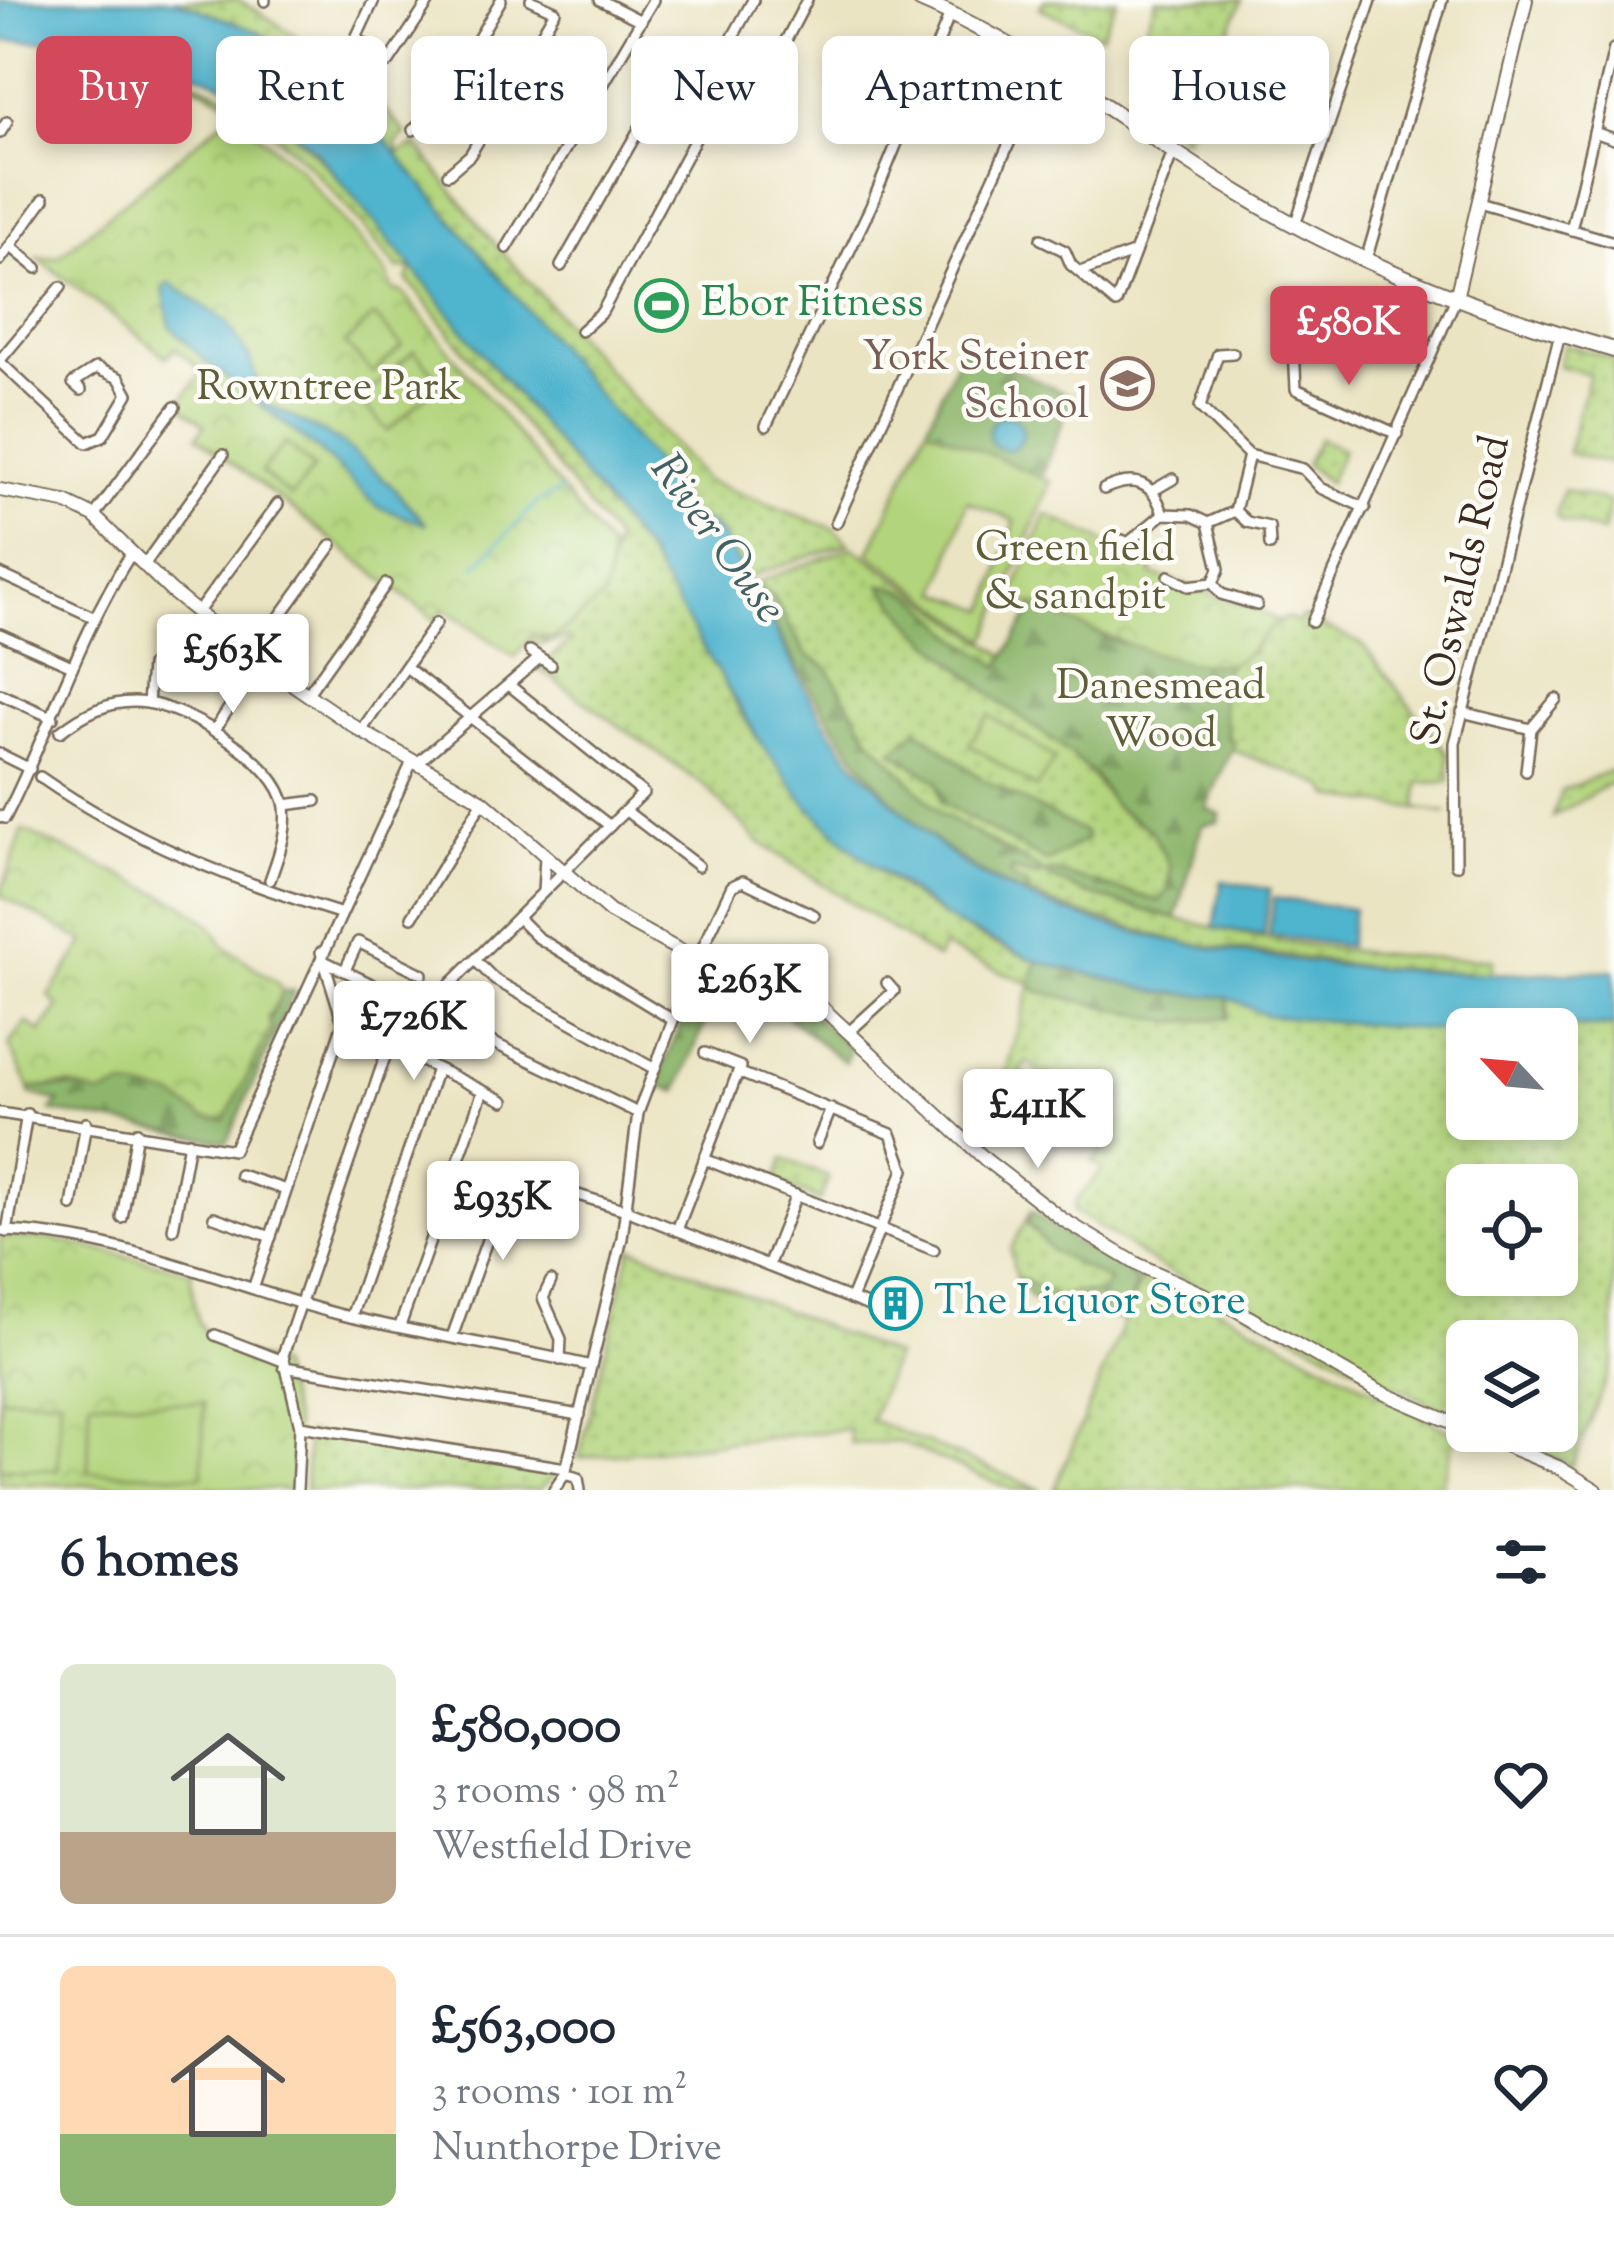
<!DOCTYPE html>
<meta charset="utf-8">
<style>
body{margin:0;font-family:"Sorts Mill Goudy",serif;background:#f2f2f3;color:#1f2937;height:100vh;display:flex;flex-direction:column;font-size:45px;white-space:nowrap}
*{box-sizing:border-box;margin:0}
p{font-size:39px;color:#747a83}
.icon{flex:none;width:66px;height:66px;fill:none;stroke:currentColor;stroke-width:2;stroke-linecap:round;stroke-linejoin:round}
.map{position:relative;height:1490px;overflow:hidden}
.sheet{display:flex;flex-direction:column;background:#fff;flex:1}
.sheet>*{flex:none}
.hud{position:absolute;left:36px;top:36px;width:1542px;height:108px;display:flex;gap:24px}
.needle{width:78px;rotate:296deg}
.tools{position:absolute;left:1446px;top:1008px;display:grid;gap:24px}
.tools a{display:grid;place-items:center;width:132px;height:132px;border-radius:18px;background:#fff;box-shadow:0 6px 18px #0003;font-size:60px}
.price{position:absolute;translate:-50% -102px;padding:0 27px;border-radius:12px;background:#fff;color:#222;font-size:39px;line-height:78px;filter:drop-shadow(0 3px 6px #0008)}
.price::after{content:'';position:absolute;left:50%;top:72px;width:36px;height:27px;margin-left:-18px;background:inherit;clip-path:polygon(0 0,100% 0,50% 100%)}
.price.active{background:#d1495b;color:#fff}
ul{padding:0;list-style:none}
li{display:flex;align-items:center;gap:36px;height:300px;padding:0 60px}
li+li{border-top:3px solid #e0e1e3}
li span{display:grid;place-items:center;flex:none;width:336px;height:240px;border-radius:18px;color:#555}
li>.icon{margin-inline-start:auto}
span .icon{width:144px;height:144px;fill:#fffc;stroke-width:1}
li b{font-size:51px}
h2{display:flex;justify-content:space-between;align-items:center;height:144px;padding:0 60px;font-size:51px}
.pill{padding:0 42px;border-radius:18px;background:#fff;box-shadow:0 6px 18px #0003;font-size:42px;line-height:108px}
.pill.active{background:#d1495b;color:#fff}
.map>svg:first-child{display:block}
.grass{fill:url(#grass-dots);stroke:#767f4d;stroke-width:3;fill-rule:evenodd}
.forest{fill:url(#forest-firs);stroke:#647045;stroke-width:3}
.park{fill:url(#park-crowns);stroke:#767f4d;stroke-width:3}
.garden{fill:#b2d47c;stroke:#767f4d;stroke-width:3;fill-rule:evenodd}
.water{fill:#4fb4ce;stroke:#456f76;stroke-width:3}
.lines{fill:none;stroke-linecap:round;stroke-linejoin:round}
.stream{stroke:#4fb4ce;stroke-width:3}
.street-casing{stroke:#796b58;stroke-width:14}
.secondary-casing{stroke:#796b58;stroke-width:16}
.primary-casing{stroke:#796b58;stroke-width:18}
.street{stroke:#fff;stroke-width:9}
.secondary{stroke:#fff;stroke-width:12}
.primary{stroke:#fff;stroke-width:14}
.labels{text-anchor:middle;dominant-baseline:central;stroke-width:9;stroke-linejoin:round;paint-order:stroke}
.leisure-label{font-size:42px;fill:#27864d;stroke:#fdfcf7;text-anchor:start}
.education-label{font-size:42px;fill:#785e54;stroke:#fdfcf7;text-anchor:end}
.park-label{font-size:42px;fill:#5f5d3a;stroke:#fdfcf7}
.street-label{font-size:42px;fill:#3b2a1e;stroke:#fdfcf7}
.culture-label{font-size:42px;fill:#0d838f;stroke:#fdfcf7;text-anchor:start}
.water-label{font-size:45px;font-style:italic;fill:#436164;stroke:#fdfcf7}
</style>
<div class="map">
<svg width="1614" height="1490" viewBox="0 0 1614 1490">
<defs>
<pattern id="grass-dots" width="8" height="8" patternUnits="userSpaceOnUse" patternTransform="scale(3)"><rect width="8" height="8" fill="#b2d47c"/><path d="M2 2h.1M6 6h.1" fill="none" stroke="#9ab66b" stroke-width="1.8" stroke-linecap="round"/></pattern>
<pattern id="forest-firs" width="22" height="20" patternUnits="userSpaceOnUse" patternTransform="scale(3)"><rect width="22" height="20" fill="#8db66c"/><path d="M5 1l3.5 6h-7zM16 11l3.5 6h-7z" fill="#749458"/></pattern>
<pattern id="park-crowns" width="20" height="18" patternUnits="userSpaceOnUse" patternTransform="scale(3)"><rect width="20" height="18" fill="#b2d47c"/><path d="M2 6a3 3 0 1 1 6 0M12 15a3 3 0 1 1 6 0" fill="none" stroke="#9ab66b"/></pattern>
</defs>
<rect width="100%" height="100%" fill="#fdfcf7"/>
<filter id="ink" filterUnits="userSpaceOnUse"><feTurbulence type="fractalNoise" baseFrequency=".00833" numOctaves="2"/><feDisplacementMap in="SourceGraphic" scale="24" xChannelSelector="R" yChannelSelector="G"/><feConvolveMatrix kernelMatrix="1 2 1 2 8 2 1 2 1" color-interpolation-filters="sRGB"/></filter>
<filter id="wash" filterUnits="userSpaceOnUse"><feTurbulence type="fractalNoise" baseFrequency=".004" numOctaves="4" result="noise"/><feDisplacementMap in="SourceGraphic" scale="48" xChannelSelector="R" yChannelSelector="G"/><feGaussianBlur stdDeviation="2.7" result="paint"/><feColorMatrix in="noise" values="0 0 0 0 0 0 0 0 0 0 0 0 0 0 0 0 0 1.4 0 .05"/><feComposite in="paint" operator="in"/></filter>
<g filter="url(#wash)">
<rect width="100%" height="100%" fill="#ebe4c3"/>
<g class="grass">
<path d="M176 0H238L256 10 354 74 406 134 396 143 399 153 416 144 483 230 706 481 835 529 849 543 748 577 716 528 687 511 672 485 345 94 278 43Z"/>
<path d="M1044 0H1117L1101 35 1040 8Z"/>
<path d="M1156 0H1242L1185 138 1163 123 1184 87 1156 74 1145 30Z"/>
<path d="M179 75 253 106 258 103C317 147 360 205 408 261 488 356 566 454 644 550 691 609 718 683 762 745 830 840 926 923 1037 961L1032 984 1227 1018 1228 997 1265 1015 1466 1031 1467 1119H1557V1029H1545L1614 1026V1360L1572 1466 1489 1431H1557V1341H1467V1422L1162 1268 1074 1211 1075 1202 1103 1169 1093 1162 1117 1130 1027 1062 1005 1100 993 1139 986 1141 1031 984 943 947 937 959 758 841 706 787 539 669 550 667 547 661 571 641 568 638 541 645 529 640 534 634 545 641 604 597 615 540 407 279 413 268 398 269C333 191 277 114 178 79ZM1467 1185H1557V1275H1467Z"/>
<path d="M1564 344 1614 359 1612 464 1568 453 1589 374 1558 366Z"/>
<path d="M1319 439 1343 449 1329 483 1305 464Z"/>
<path d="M1563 490 1610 502 1603 532 1561 521 1556 515Z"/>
<path d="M853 547 1007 657 986 685C1008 711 1038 728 1065 749 1086 766 1098 785 1114 805 1124 818 1141 821 1152 832 1178 856 1177 889 1151 912 1261 942 1379 959 1492 959L1490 974 1372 967 1185 943 1078 913 987 879 888 799 790 655 752 584Z"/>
<path d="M1302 617 1362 644 1448 754 1449 782 1419 783 1417 809 1447 813 1332 797 1325 786 1233 750 1214 684 1234 658 1251 653 1266 630 1286 618 1298 623Z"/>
<path d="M1614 769V781L1553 817 1561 791Z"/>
<path d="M784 1159 829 1177 820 1200 775 1182Z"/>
<path d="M1031 1211 1027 1223C1049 1249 1071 1263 1103 1275L1110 1281 1106 1293 1060 1298 1019 1278 1017 1282 1010 1250Z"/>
<path d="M631 1247 895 1356 871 1420 1041 1490H1013L899 1442 851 1444 849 1429 579 1458Z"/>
<path d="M1144 1274C1251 1320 1352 1381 1456 1434L1440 1490H1054Z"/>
<path d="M308 1433 558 1471 539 1490H305Z"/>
</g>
<g class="forest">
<path d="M963 345 1072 397 1041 478 927 427Z"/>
<path d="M759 585 773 597 806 654 827 667 870 738 941 814 1042 871 1038 876 1012 870 1010 876 1030 889 1026 895C892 840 821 713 755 589Z"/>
<path d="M881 585C921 589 932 615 959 638 972 649 987 655 999 667L1035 605 1117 642 1228 664 1214 689 1220 691 1228 739 1235 741 1206 808 1220 814 1219 822 1202 825 1176 919 1084 893 1044 874 1051 871 1160 901 1168 890 1170 866 1151 830 1114 806 1095 776 1064 748 1001 703 918 630Z"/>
<path d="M917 729 982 779 1085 833 1087 839 1047 862 942 803 938 782 893 751Z"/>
<path d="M1037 961 1161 992 1228 997V1018L1172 1022 1037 991 1031 984Z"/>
<path d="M716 974 758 989 717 992 677 1092 657 1083 697 983Z"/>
<path d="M283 991H294L227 1142 51 1111 59 1102 30 1094 29 1088 123 1087 173 1096 205 1118 225 1120Z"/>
<path d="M777 998 812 1014 851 1048 845 1062 790 1019Z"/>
<path d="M1031 1211 1088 1251 1138 1277 1124 1321 1031 1299 1019 1278 1060 1298 1082 1292 1100 1295 1109 1281 1052 1251 1027 1223Z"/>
</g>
<g class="park">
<path d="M233 112 298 167 387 273 392 290 402 292 611 551 604 597 553 639 534 634 515 657 444 608 437 621 197 436 205 425 179 404 202 371 175 348 166 357 38 258 58 257Z"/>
<path d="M1046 514 1154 565 1151 574C1196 589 1236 600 1280 621 1259 634 1250 661 1224 664 1166 669 1068 617 1012 598Z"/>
<path d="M23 830 183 904 211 925 224 946 277 983 283 991 268 1018 271 1028 225 1120 204 1118 173 1096 124 1087 100 1095 70 1085 29 1088 9 1045 26 1022 40 1032 59 1007 49 996 85 942 0 895Z"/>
<path d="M0 1237 51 1239 191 1271C195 1349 211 1340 278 1366L295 1425 293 1490 0 1483Z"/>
</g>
<g class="garden">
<path d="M374 316 402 346 373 373 345 344Z"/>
<path d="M414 351 442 382 388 431 360 401Z"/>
<path d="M927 427 1051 482 987 640 869 553ZM967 501 1015 521 987 610 939 592Z"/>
<path d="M285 443 314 468 291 497 261 472Z"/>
<path d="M989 715 1055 759 1036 788 969 744Z"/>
<path d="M0 1397 60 1398 58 1470 0 1468Z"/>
<path d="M90 1400 204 1403 202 1476 88 1472Z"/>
</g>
<g class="water">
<path d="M0 0H176L258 32 306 62 367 118 673 485 687 511 715 528C772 602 802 710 867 776 904 812 943 856 990 880 1151 962 1435 983 1614 970V1026L1444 1031 1265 1015 1228 997 1161 992 1037 961 953 923 856 852 808 806 763 746 644 550 318 153C299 137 281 118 260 105 187 58 86 38 0 41Z"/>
<path d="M170 283 226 321 249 357 265 403 339 441 389 483 427 525 378 507 319 451 205 361 170 326 163 288Z"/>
<circle cx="1006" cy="433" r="17"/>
<path d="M1222 881 1270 889 1264 935 1214 928Z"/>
<path d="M1274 898 1353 909 1348 946 1269 935Z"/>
</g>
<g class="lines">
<path class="stream" d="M475 567 536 503 562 490"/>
</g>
</g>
<g filter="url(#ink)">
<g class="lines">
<defs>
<g id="street">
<path d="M374 0 356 38 389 62 430 0"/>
<path d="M600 0 641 21"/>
<path d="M265 1V0"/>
<path d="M710 79 753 0"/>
<path d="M750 109 807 0"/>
<path d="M413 130 435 112 501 0"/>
<path d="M1594 132 1614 139"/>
<path d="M0 133 7 122"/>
<path d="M448 174 470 155 555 11 531 0"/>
<path d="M1479 203 1614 242"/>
<path d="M1295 225 1371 0"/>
<path d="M1571 230 1614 49"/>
<path d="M1041 239 1065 251 1071 265 1116 303 1173 152"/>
<path d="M10 246 37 268"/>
<path d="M507 248 653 0"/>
<path d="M0 260 44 199"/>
<path d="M1366 260 1442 0"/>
<path d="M561 266 678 61"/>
<path d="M1080 272 1133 253"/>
<path d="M581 331 602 312 723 87 632 35"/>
<path d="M1294 347 1296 389 1397 434"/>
<path d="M1233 353 1218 354 1200 407 1249 455 1303 469 1321 488 1365 508"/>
<path d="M0 360 61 287"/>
<path d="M0 362 87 443 103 436 128 394 119 378 96 368 73 383 81 390"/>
<path d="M766 426 871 206 950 14"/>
<path d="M1104 489C1134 475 1153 481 1163 514"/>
<path d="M1154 490 1173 479"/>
<path d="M1235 511 1247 522 1269 527 1270 545"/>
<path d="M94 516 175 407"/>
<path d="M836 523 1044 67"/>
<path d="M1122 540 1128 543 1163 514 1191 515 1208 523 1235 511 1249 455"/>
<path d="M144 565 223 455"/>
<path d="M0 574 93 617"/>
<path d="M1169 576 1188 586 1213 583 1219 569 1208 523"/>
<path d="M1213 583 1221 594 1257 605"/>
<path d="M197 613 278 504"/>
<path d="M1312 622 1456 298"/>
<path d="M0 634 72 666"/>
<path d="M530 651 551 665"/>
<path d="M251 656 332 545"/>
<path d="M406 667 610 826"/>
<path d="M0 694 53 718"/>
<path d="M307 695 386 584"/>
<path d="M148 703 151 666"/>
<path d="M1462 712 1531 729 1556 699"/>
<path d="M214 731 259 662"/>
<path d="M361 731 436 623"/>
<path d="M60 732C85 712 115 698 147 703 189 709 279 762 285 807 288 832 278 857 270 880"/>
<path d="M0 754 30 769"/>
<path d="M416 764 537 660"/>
<path d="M1526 771 1531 729"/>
<path d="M40 777C132 841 232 880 339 913"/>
<path d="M285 805 316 801"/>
<path d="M626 811 698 866"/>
<path d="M0 816 5 818C50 730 78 636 132 552"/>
<path d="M1456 865 1455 743 1560 334"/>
<path d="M543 892 545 857"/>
<path d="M412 917 483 801"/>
<path d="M518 918 537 937 673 1020"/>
<path d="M475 960 495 980 653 1068"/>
<path d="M324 961 638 1113"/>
<path d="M346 968 358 942 422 974"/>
<path d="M343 1023 504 1101"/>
<path d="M850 1031 894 991 887 983"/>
<path d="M705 1053 741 1067 738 1072"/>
<path d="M0 1113 233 1150 412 762"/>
<path d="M817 1143 831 1109"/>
<path d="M704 1159 934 1250"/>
<path d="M240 1175 286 1190"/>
<path d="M72 1206 86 1123"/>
<path d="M214 1217 271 1237"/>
<path d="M122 1218 137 1132"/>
<path d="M173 1229 189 1142"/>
<path d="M677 1230 738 1072 891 1134 904 1170 851 1299"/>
<path d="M0 1231C119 1234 225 1285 338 1314 422 1335 507 1346 591 1366"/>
<path d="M7 1232 27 1114"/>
<path d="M768 1266 796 1195"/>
<path d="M551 1281 543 1298 561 1339 560 1360"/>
<path d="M254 1286 343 1023 321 952"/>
<path d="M351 1317 437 1069"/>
<path d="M400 1326 483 1091"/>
<path d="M215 1335 283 1361"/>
<path d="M452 1337 511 1174 626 1210 874 1308"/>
<path d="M284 1367 580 1415"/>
<path d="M300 1426 566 1468"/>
<path d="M565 1474 578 1478 580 1490"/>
<path d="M297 1490 300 1426 283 1355 389 1045 643 793 509 685"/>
<path d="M554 1490 565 1474 622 1238 638 1113 692 970 732 886 743 881 814 915"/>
</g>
<g id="secondary">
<path d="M1456 298 1526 0"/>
<path d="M0 490 65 502 94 516 171 591 251 656 361 731 483 801 610 912 686 954 751 971 817 1003 986 1160 1062 1219 1137 1264 1233 1308 1376 1390 1467 1429"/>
<path d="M1471 1431 1558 1467 1596 1490"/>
</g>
<path id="primary" d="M920 0C1035 49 1135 131 1242 195 1357 265 1485 313 1614 350"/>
</defs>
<use href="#street" class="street-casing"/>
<use href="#secondary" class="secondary-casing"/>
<use href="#primary" class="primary-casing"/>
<use href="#street" class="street"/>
<use href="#secondary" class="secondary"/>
<use href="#primary" class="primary"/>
</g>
</g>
<defs>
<symbol id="stadium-ring" viewBox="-11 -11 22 22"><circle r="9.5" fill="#fdfcf7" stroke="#2e9e5b" stroke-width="1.5"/><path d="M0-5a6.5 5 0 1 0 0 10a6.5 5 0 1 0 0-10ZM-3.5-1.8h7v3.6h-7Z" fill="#2e9e5b"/></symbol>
<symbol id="school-ring" viewBox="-11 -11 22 22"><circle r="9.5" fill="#fdfcf7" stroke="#8d6e63" stroke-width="1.5"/><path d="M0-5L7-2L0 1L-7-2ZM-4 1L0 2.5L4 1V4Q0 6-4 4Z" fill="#8d6e63"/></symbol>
<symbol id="building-ring" viewBox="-11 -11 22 22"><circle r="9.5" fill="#fdfcf7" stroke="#0f9aa8" stroke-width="1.5"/><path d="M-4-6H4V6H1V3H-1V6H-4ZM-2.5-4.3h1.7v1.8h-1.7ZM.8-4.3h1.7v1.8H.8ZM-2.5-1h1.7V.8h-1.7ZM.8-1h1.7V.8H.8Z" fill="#0f9aa8"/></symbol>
</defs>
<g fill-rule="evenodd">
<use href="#stadium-ring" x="632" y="276" width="59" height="59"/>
<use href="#school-ring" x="1098" y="354" width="59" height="59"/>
<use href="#building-ring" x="866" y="1274" width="59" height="59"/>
</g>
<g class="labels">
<g class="leisure-label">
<text x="701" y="305">Ebor Fitness</text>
</g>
<g class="education-label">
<text x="1089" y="359">York Steiner<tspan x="1089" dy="48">School</tspan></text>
</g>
<g class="park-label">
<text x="329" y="389">Rowntree Park</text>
<text x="1075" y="550">Green field<tspan x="1075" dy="48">&amp; sandpit</tspan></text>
<text x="1161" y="688">Danesmead<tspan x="1161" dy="48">Wood</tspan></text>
</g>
<g class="street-label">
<text transform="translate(1463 591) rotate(-77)">St. Oswalds Road</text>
</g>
<g class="culture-label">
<text x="934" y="1303">The Liquor Store</text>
</g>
<g class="water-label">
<text transform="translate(716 540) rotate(54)">River Ouse</text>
</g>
</g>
</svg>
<div class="tools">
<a><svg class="needle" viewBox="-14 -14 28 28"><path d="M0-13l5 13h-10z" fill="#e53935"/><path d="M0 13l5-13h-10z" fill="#747a83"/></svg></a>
<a><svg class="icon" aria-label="locate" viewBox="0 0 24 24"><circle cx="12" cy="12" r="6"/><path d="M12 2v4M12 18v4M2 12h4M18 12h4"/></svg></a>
<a><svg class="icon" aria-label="layers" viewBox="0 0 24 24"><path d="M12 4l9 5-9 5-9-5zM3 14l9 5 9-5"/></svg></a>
</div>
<b class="price active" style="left:1349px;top:388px">£580K</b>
<b class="price" style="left:233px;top:716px">£563K</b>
<b class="price" style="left:750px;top:1046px">£263K</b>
<b class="price" style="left:414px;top:1083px">£726K</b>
<b class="price" style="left:1038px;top:1171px">£411K</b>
<b class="price" style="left:503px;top:1263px">£935K</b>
<div class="hud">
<a class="pill active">Buy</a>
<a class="pill">Rent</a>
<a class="pill">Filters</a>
<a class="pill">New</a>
<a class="pill">Apartment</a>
<a class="pill">House</a>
</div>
</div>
<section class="sheet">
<h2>6 homes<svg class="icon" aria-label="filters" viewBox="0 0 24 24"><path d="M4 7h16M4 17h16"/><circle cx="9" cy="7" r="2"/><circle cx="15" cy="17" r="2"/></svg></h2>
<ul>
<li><span style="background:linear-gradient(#dfe7d0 70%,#b9a48a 0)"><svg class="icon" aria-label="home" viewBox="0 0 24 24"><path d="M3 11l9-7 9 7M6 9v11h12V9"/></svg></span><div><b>£580,000</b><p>3 rooms · 98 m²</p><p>Westfield Drive</p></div><svg class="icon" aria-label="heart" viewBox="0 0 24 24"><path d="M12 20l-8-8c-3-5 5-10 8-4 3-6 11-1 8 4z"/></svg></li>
<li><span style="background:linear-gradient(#ffd9b3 70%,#8fb573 0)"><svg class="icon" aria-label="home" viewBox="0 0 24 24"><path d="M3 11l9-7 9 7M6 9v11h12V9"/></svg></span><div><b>£563,000</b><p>3 rooms · 101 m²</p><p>Nunthorpe Drive</p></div><svg class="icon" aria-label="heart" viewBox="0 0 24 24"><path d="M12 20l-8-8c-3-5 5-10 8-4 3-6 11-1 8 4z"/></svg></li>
</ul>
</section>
